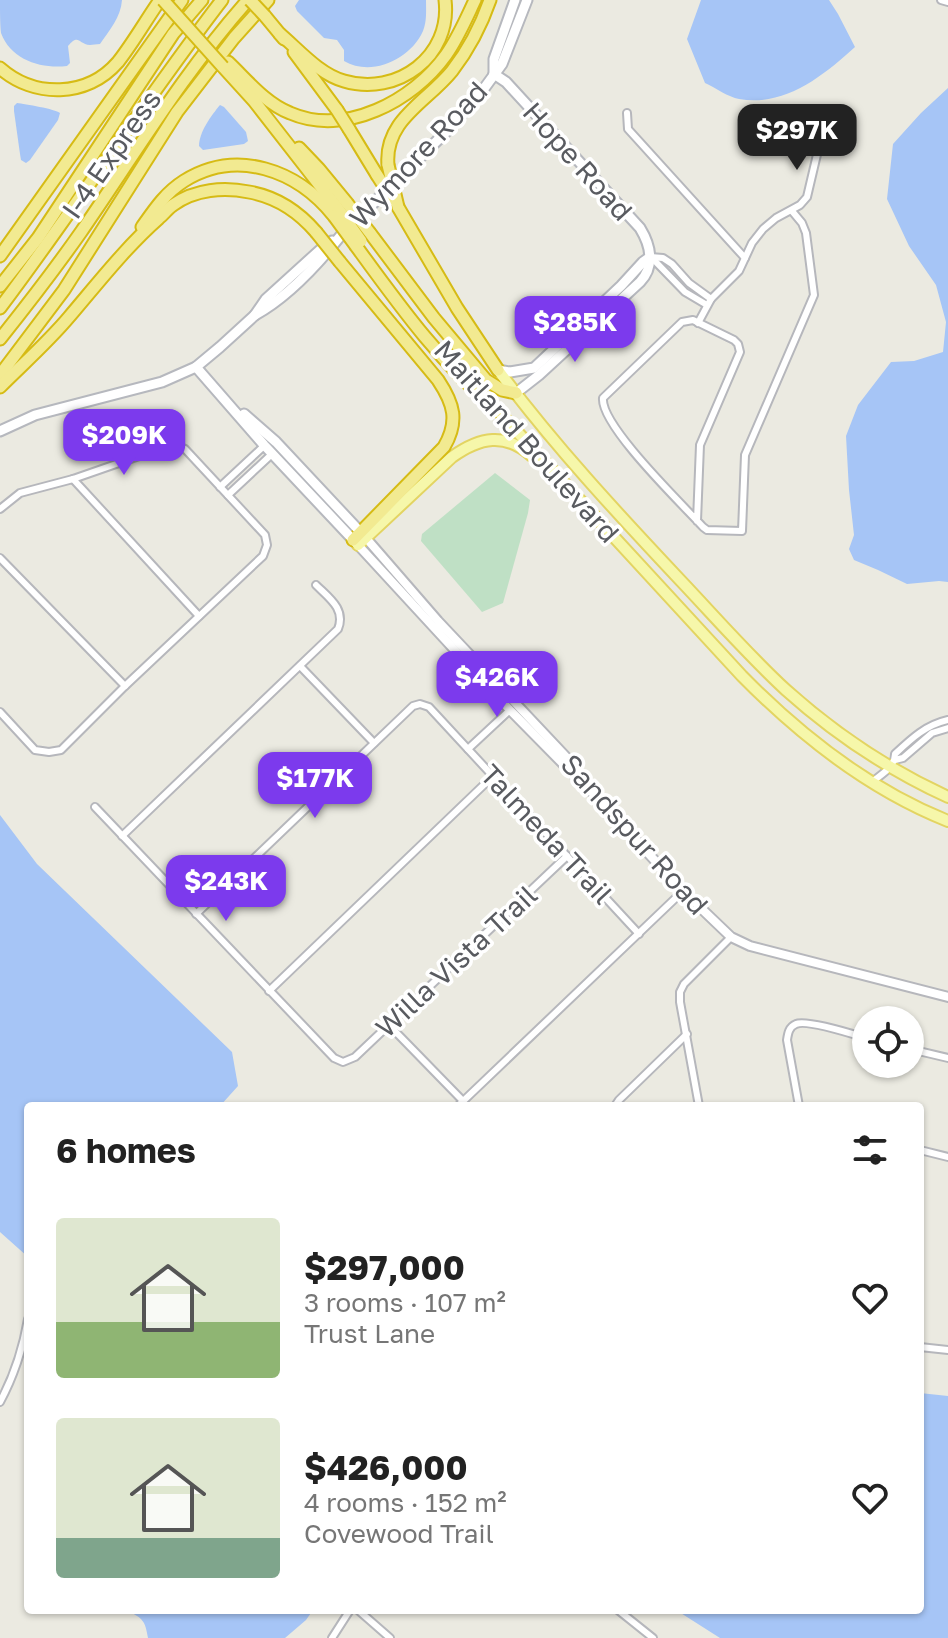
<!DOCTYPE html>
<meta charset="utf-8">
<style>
body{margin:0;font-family:"Golos Text",sans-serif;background:#f6f6f6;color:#222;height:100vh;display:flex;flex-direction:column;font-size:30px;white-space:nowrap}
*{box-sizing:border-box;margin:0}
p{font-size:26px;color:#767676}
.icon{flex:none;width:44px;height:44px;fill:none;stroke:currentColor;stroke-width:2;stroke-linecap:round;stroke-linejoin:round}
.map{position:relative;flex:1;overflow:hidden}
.details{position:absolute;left:24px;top:1102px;width:900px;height:512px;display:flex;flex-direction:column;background:#fff;border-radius:8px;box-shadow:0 2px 6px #0004}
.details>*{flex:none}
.controls{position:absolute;left:852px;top:1006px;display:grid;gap:16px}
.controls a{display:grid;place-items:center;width:72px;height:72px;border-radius:50%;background:#fff;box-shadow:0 2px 6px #0004;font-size:40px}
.price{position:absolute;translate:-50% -68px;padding:0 18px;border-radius:16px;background:#7c3aed;color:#fff;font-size:26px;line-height:52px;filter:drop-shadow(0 2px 4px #0008)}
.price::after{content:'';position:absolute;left:50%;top:48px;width:24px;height:18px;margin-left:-12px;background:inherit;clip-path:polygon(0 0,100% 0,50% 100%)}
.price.active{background:#222;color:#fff}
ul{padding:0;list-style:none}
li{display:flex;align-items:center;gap:24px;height:200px;padding:0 32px}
li span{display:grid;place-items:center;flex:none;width:224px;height:160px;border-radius:8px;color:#555}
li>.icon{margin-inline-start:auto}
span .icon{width:96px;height:96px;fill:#fffc;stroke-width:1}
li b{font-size:34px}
h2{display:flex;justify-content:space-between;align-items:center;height:96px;padding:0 32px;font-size:34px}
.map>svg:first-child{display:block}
.green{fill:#bfe0c5}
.water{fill:#a6c5f6}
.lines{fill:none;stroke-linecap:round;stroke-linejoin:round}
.minor-casing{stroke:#b6b7bc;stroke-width:10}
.tertiary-casing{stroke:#b6b7bc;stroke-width:12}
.secondary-casing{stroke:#b6b8be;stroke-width:13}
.primary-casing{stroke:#e3d462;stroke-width:14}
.motorway-casing{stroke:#d6bb15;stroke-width:15}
.minor{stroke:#fff;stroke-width:6}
.tertiary{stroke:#fff;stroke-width:8}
.secondary{stroke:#fff;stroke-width:9}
.primary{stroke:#f6f7aa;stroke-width:10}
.motorway{stroke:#f2ea91;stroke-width:11}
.motorway-bridge-casing{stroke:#d6bb15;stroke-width:15;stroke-linecap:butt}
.motorway-bridge{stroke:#f2ea91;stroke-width:11}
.labels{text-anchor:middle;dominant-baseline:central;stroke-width:7;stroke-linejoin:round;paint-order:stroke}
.street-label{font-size:28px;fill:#595b60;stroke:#fff}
</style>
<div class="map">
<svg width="948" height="1638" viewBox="0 0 948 1638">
<rect width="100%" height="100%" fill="#ebeae1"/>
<path class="green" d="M495 473 530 500 528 513 503 603 482 612 421 541 422 534Z"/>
<g class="water">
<path d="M0 0H122C121 17 109 31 100 44 96 44 93 45 90 45 78 44 79 33 68 46L70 63 67 66C41 69 11 60 1 33 0 24 0 10 0 0Z"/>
<path d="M299 0H426C426 11 427 21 423 31 410 60 371 77 344 61V50L337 40 324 38 297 11 295 6Z"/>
<path d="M701 0H829L838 14 855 47C823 76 785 107 739 99 728 97 716 88 705 83L687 39Z"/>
<path d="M948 88V582L939 581 907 584 878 570 854 560 849 549 854 535 849 490 846 436 858 405 891 362 914 361 943 352 946 322 936 285 909 246 887 199 893 144 921 113Z"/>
<path d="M17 103C25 104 55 109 60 113L58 120 30 160 26 163 21 160 20 154 14 111V106Z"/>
<path d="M220 105 224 107 246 132 248 141 244 144 203 150 199 146C199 132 211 116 220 105Z"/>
<path d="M0 815 37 864 232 1052 238 1086 220 1106H28V1257L0 1232Z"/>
<path d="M920 1393 948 1396V1638H720L676 1610H920Z"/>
<path d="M127 1610H313L306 1620 285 1638H148C145 1620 143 1619 127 1610Z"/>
</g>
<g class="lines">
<defs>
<g id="minor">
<path d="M941 0 948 2"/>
<path d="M627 113 628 129 745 258"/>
<path d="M650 257 663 258 672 264 689 283 711 299"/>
<path d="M652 258 685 292 707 305"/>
<path d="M698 323 711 299 739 271 752 243 763 229 776 218 800 205 807 197 819 146"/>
<path d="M73 479 199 616"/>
<path d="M220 487 265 445"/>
<path d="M228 495 273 453"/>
<path d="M0 509 20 493 73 479 165 447 175 445 185 449 265 535 267 545 263 556 125 686 61 750 49 752 35 750 0 712"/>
<path d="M697 521 700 445 740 352 738 344 734 340 693 320 682 322 603 398C600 425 682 504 703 527L707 530 742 531 745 455 814 295 806 233 802 223 792 211"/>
<path d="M0 558 125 686"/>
<path d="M300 666 374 743"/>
<path d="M468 749 510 710"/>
<path d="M895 760 903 758 932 733 948 728"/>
<path d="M872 782C882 774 895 767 895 754 912 738 926 725 948 720"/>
<path d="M95 807 334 1058 343 1062 355 1057 567 856"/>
<path d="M122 836 338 629C346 609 329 598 316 585"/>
<path d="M196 914 413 706 420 704 429 707 639 934"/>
<path d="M269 991 493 776"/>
<path d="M388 1024 463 1101"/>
<path d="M910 1049 948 1058"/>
<path d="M458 1106 683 891"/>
<path d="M615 1106 619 1100 687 1034"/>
<path d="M699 1106 680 1002V992L684 984 731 937"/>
<path d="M799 1106 787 1040C788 1033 789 1027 796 1024 806 1019 853 1034 866 1038"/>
<path d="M920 1150 948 1157"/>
<path d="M920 1347 948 1350"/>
<path d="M0 1402C14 1376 23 1348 28 1319"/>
<path d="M358 1610 390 1638"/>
<path d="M618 1610 653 1638"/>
<path d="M332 1638 350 1610"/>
</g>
<g id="tertiary">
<path d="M366 538 438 621 569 760 587 787 683 891 731 937 750 946 948 997"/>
<path d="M358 545 510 710 577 778"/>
</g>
<g id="secondary">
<path d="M494 74 506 82 640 228C651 246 655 266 640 282L539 375 516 393"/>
<path d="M494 74V59L515 0"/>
<path d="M255 315C288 297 319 263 342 234L448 130 480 94 502 64 527 0"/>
<path d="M196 367 264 445 358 545"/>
<path d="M498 370 510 372 534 368 621 286 643 262 650 257"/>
<path d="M244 414 276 442 365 537"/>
<path d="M0 431 35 415 162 382 196 367 220 347 255 315 266 299 320 250 332 241"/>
</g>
<g id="primary">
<path d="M498 370C554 445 617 513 681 581 716 618 749 656 786 690 835 734 889 770 948 797"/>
<path d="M498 411 742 676C801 736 870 790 948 821"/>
<path d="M358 545 452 457C480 437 505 432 532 456"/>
</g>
<g id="motorway">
<path d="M265 16 284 39"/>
<path d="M280 34C299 50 319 74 344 81 397 97 452 56 445 0"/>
<path d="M294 52 337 110"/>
<path d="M228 62C247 80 265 103 290 113 345 137 413 101 446 55 458 38 466 19 475 0"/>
<path d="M0 68C34 98 87 98 118 62 133 43 146 20 160 0"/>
<path d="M224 68 254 101 339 210"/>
<path d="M349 129 377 175"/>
<path d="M299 148 319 169 347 203"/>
<path d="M388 165C384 120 427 102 452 71 469 49 481 26 490 0"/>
<path d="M398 207 457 308 498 370"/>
<path d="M142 227C154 210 165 193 184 181 237 148 297 170 334 216"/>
<path d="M370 233 434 318 486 380 502 390 516 393"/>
<path d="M356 246C399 305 441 364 498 411"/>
<path d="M0 256 182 0"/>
<path d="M340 262 438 380C454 404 459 421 444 447L353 540"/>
<path d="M0 286 38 238 173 34 202 0"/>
<path d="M0 308C76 207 145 100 222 0"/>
<path d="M0 339C28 304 55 269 81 232 135 154 184 72 248 0"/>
<path d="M0 375 64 290 177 112 234 38 268 0"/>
<path d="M0 387C23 364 48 342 69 317 98 283 126 247 159 218 164 214 168 208 173 205 195 189 224 187 249 192 277 197 298 211 316 232"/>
</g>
</defs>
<use href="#minor" class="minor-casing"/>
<use href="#tertiary" class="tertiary-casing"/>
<use href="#secondary" class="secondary-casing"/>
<use href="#primary" class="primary-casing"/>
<use href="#motorway" class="motorway-casing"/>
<use href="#minor" class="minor"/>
<use href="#tertiary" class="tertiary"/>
<use href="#secondary" class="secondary"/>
<use href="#primary" class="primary"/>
<use href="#motorway" class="motorway"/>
<defs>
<g id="motorway-bridge">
<path d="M163 0 223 67"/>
<path d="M250 0 265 16"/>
<path d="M337 110 349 129"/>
<path d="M388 165 398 207"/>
<path d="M377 175 393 200"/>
<path d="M347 203 370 233"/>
<path d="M339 210 361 241"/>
<path d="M334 216 356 246"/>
<path d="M316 232 340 262"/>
</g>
</defs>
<use href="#motorway-bridge" class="motorway-bridge-casing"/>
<use href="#motorway-bridge" class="motorway-bridge"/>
</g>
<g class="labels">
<g class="street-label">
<text transform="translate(111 154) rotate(-55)">I-4 Express</text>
<text transform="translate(418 154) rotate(-47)">Wymore Road</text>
<text transform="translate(578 161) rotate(48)">Hope Road</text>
<text transform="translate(527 441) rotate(48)">Maitland Boulevard</text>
<text transform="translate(547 834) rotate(47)">Talmeda Trail</text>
<text transform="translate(635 834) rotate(48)">Sandspur Road</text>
<text transform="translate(456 961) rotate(-43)">Willa Vista Trail</text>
</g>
</g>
</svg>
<div class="controls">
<a><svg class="icon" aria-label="locate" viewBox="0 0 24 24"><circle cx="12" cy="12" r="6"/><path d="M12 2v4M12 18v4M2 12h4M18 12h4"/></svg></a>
</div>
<b class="price active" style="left:797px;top:172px">$297K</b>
<b class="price" style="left:575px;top:364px">$285K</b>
<b class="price" style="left:124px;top:477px">$209K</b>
<b class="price" style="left:497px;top:719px">$426K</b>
<b class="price" style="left:315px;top:820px">$177K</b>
<b class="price" style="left:226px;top:923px">$243K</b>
<section class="details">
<h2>6 homes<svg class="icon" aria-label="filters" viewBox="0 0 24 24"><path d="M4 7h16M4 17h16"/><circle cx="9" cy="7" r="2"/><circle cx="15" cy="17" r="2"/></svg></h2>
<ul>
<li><span style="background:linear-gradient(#dfe7d0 65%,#8fb573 0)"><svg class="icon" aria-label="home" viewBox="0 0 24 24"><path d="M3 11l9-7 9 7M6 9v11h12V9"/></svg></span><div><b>$297,000</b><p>3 rooms · 107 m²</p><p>Trust Lane</p></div><svg class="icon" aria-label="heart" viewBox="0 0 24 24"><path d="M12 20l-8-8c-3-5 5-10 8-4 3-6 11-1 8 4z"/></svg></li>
<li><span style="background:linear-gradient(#dfe7d0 75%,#7fa58c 0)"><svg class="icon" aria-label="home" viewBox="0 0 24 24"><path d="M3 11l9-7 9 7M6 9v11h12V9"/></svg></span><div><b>$426,000</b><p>4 rooms · 152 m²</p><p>Covewood Trail</p></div><svg class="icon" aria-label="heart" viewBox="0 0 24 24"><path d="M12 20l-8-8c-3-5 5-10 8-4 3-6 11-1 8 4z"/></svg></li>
</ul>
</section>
</div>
